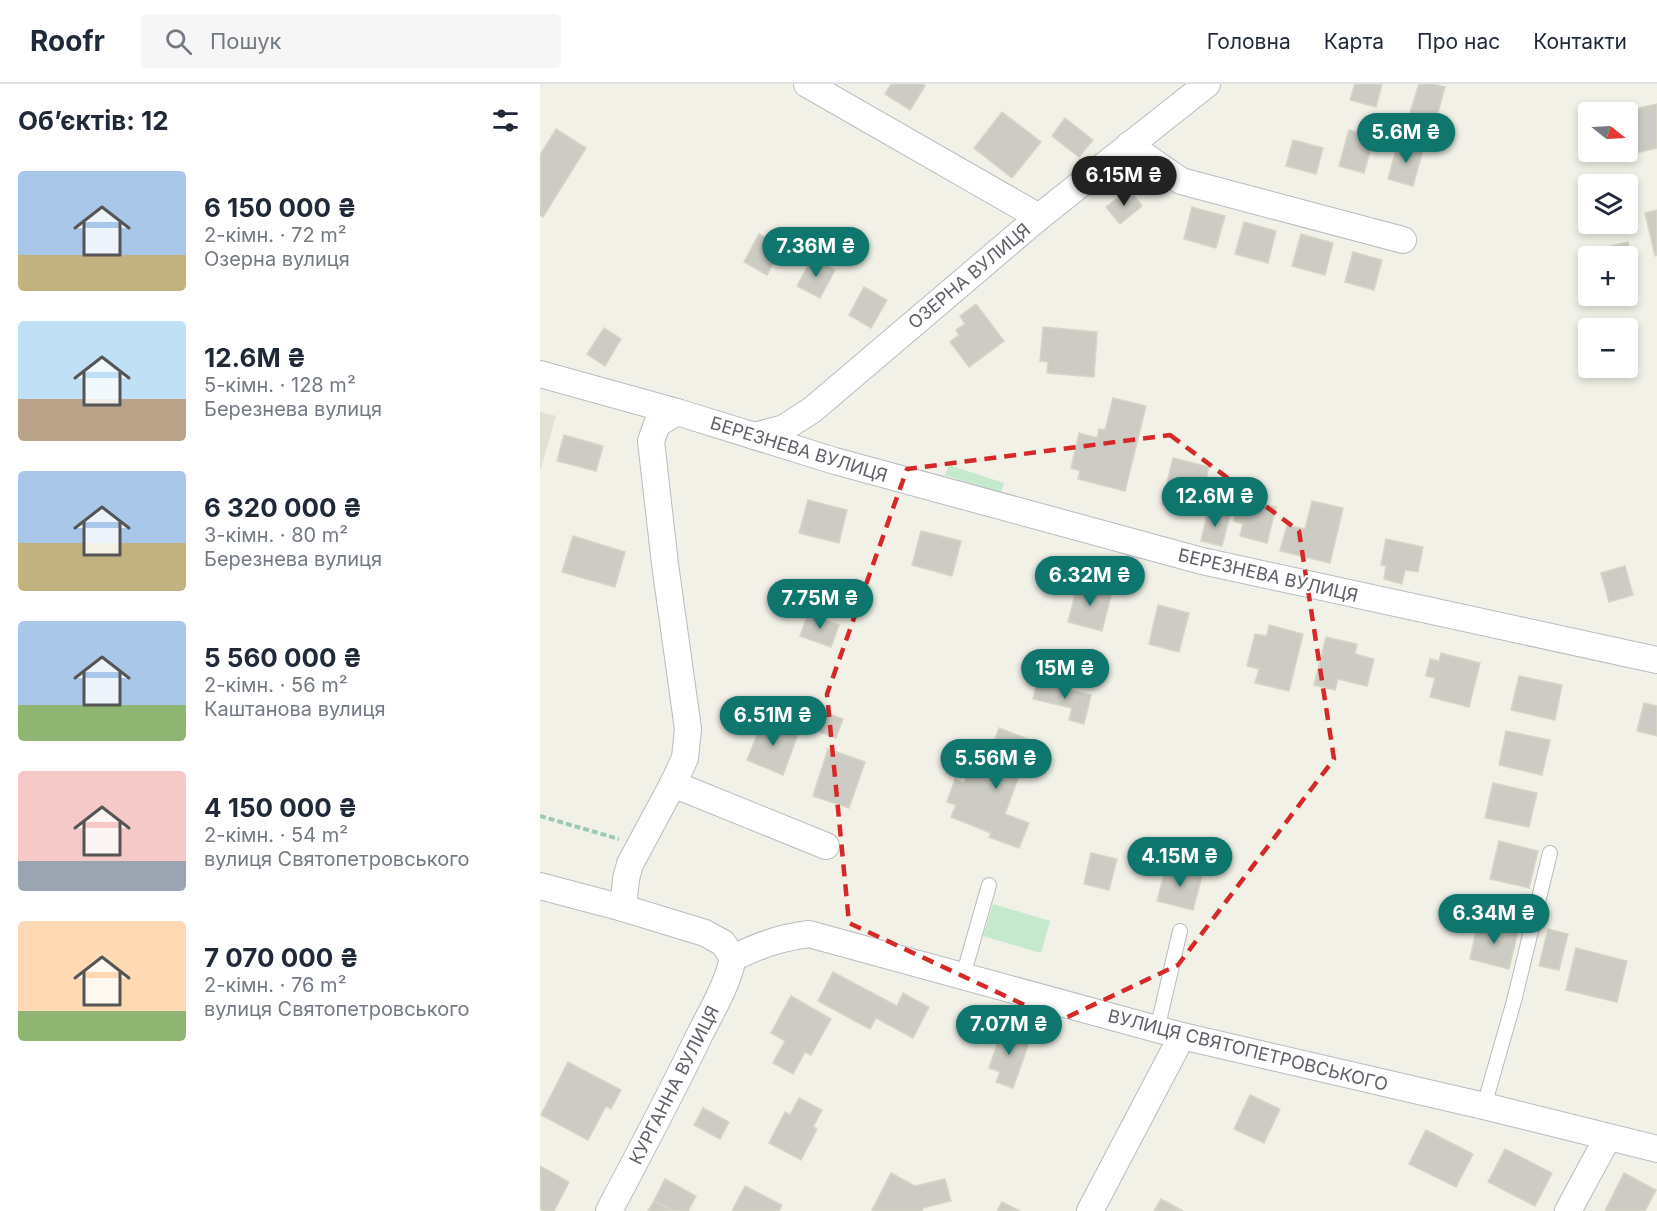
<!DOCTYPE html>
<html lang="uk">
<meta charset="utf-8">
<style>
body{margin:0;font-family:Inter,sans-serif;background:#f6f6f7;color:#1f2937;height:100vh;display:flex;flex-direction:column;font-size:22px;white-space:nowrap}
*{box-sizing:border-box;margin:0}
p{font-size:20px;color:#747a83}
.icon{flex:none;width:33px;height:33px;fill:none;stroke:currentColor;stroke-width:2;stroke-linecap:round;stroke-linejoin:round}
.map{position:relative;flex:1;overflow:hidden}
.sheet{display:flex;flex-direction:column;background:#fff;width:540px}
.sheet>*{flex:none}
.needle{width:39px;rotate:108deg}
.controls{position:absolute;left:1038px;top:18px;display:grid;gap:12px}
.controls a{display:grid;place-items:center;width:60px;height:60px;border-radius:6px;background:#fff;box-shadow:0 3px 9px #0003;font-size:30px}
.price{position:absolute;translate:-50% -51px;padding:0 14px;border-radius:21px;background:#0f766e;color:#fff;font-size:20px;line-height:39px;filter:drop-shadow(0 2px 3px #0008)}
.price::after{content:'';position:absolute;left:50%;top:36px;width:18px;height:14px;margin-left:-9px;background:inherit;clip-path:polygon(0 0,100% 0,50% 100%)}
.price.active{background:#222;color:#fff}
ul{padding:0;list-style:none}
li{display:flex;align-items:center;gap:18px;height:150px;padding:0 18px}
li span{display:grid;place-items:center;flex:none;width:168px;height:120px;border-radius:6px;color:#555}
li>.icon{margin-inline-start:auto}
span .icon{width:72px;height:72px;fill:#fffc;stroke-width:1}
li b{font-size:26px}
h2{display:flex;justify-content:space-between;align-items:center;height:72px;padding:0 18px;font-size:26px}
header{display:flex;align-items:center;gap:36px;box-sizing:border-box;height:84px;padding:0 30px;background:#fff;border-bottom:2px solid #e0e1e3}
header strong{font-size:28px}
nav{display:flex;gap:33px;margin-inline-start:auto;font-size:21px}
.search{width:420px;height:54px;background:#f6f6f7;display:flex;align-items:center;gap:15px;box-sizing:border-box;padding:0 21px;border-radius:6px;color:#747a83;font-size:22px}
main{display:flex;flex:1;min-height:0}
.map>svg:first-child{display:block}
.education{fill:#e1e1d6}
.green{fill:#c4e9cc}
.building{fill:#ccccc4;stroke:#d7d5c5;stroke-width:1.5}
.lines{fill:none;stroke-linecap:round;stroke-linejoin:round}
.service-casing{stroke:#babbc1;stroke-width:16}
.minor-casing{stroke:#babbc1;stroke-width:28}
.path{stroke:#9ccbb4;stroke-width:4;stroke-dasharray:6 3;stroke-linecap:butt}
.service{stroke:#fff;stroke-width:14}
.minor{stroke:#fff;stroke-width:26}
.marked{fill:none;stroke:#d62828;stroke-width:4.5;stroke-dasharray:12 8;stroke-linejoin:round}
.labels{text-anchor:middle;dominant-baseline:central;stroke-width:4.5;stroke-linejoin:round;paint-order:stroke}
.street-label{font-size:18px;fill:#5f6168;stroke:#fff}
</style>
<header>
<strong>Roofr</strong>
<div class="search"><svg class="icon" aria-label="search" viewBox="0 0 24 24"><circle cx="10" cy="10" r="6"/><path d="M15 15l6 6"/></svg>Пошук</div>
<nav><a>Головна</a><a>Карта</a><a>Про нас</a><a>Контакти</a></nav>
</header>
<main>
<section class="sheet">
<h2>Об’єктів: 12<svg class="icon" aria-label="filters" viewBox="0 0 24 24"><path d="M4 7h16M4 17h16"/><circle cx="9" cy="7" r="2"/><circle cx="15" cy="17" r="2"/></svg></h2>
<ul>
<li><span style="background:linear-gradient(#a9c7e8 70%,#c2b280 0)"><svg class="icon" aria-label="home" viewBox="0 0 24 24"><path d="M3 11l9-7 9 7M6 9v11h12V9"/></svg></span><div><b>6 150 000 ₴</b><p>2-кімн. · 72 m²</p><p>Озерна вулиця</p></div></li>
<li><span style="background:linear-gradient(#bfe0f5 65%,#b9a48a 0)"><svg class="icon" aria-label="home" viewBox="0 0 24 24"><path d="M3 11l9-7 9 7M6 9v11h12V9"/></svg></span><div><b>12.6M ₴</b><p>5-кімн. · 128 m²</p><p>Березнева вулиця</p></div></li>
<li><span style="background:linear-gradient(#a9c7e8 60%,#c2b280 0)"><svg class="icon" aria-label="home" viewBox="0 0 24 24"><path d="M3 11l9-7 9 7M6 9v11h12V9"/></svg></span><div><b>6 320 000 ₴</b><p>3-кімн. · 80 m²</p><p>Березнева вулиця</p></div></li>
<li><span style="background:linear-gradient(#a9c7e8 70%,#8fb573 0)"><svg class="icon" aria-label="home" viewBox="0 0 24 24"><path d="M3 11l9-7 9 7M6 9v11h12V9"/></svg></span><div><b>5 560 000 ₴</b><p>2-кімн. · 56 m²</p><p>Каштанова вулиця</p></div></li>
<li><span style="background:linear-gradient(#f6c9c9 75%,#9aa5b1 0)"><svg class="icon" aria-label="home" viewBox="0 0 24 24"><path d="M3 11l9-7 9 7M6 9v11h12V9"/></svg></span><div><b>4 150 000 ₴</b><p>2-кімн. · 54 m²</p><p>вулиця Святопетровського</p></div></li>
<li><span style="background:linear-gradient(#ffd9b3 75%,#8fb573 0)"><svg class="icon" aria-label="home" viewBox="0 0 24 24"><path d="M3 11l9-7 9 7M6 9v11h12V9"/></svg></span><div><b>7 070 000 ₴</b><p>2-кімн. · 76 m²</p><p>вулиця Святопетровського</p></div></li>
</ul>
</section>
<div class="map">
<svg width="1117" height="1127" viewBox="0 0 1117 1127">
<rect width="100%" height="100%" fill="#f1f1e8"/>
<path class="education" d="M0 328 16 332 0 388Z"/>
<g class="green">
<path d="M409 381 464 399 461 409 405 391Z"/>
<path d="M453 820 510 837 501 869 443 852Z"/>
</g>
<g class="building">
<path d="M351 0H383L385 2 370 26 345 10Z"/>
<path d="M815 0H842L836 23 810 16Z"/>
<path d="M879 0H893L905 3 895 39 869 32Z"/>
<path d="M1117 20V64L1088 71V28H1081Z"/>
<path d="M462 28 501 58 472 94 434 64Z"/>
<path d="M525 34 553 56 539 73 512 52Z"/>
<path d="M16 45 46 64 3 133 0 131V71Z"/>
<path d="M809 46 834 53 824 89 799 82Z"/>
<path d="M753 56 783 64 776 90 746 82Z"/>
<path d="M858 59 883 66 873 102 848 95Z"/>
<path d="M589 105 602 122 580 140 566 123Z"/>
<path d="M652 123 685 132 676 164 644 155Z"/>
<path d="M1117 126V171L1115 172 1105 129Z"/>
<path d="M704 138 736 147 728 179 695 170Z"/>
<path d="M219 150 242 163 227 191 204 178Z"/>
<path d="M761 150 793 159 785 191 752 182Z"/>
<path d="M1088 158 1092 176 1088 177V172H1050L1049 167Z"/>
<path d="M813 168 842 176 834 206 805 198Z"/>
<path d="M272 174 295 186 280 214 257 202Z"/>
<path d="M324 203 347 216 331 244 309 231Z"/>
<path d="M436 220 464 257 429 283 410 258 419 251 416 246 425 240 420 232Z"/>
<path d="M503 243 557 248 554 293 507 289 508 278 500 277Z"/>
<path d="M64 244 81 255 65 282 47 270Z"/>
<path d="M573 314 606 322 585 407 538 395 540 387 531 384 539 349 557 354 559 345 565 346Z"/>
<path d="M24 351 63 362 56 387 17 377Z"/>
<path d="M633 374 669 383 658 428 622 420Z"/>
<path d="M268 416 307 426 299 459 259 449Z"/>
<path d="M708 416 736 423 727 459 700 452 703 440 694 437 696 425 706 427Z"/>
<path d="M772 417 803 424 790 479 740 467 747 441 765 445Z"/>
<path d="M668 426 690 431 682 462 661 457Z"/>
<path d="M381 447 421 457 412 492 372 481Z"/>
<path d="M33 452 85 468 75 503 22 488Z"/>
<path d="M846 455 883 463 878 488 865 486 862 500 844 495 846 482 841 481Z"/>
<path d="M1085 482 1093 511 1069 518 1061 489Z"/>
<path d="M538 499 572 508 562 547 528 538Z"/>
<path d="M618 521 649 529 639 568 609 560Z"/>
<path d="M268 530 299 541 291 563 260 552Z"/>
<path d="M729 541 763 550 749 607 715 599 719 585 707 582 715 550 727 552Z"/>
<path d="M786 553 817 560 815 570 834 575 827 602 798 595 795 606 774 601Z"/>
<path d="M901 569 940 579 929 623 890 613 895 594 886 592 890 575 899 577Z"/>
<path d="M979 592 1022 601 1015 636 971 626Z"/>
<path d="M497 598 551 611 544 640 529 636 532 624 493 615Z"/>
<path d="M244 613 303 635 296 654 237 632Z"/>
<path d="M1104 619 1117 622V652L1097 647Z"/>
<path d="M223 636 258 650 243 691 207 676Z"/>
<path d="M459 644 496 658 494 664 504 667 496 686 483 681 465 730 489 739 479 764 449 753 451 749 411 733 416 721 407 718 415 695 424 699 429 687 450 695 460 669 451 666Z"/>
<path d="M966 647 1010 656 1002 691 959 681Z"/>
<path d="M288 665 325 678 309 724 273 712Z"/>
<path d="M953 699 997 709 989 743 945 734Z"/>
<path d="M959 757 998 767 989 804 950 795Z"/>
<path d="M551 769 577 775 569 806 544 800Z"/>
<path d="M626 783 662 792 653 826 617 817Z"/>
<path d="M938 838 978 847 969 885 930 875Z"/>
<path d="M1008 845 1028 850 1019 886 999 882Z"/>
<path d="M1036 864 1087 877 1077 918 1026 906Z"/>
<path d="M293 888 357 922 363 909 389 923 373 954 336 934 330 945 278 917Z"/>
<path d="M251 912 291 935 271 971 265 968 253 990 233 979 245 957 231 949Z"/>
<path d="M463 943 491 953 473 1004 456 998 460 988 449 984Z"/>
<path d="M28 978 81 1006 71 1025 66 1022 48 1056 1 1031Z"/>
<path d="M710 1011 740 1025 724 1059 694 1045Z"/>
<path d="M259 1014 282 1026 273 1043 277 1045 261 1076 229 1059 245 1028 250 1031Z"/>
<path d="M163 1024 189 1038 180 1055 154 1041Z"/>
<path d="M886 1046 933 1070 916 1103 869 1080Z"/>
<path d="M965 1065 1012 1089 995 1122 948 1098Z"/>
<path d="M0 1082 29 1098 14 1127H4L0 1125Z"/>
<path d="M351 1089 375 1102 405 1095 411 1117 383 1124 382 1127H333L332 1126Z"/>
<path d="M1084 1089 1116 1106 1105 1127H1065Z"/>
<path d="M125 1095 156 1112 148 1127H133L114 1117Z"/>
<path d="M205 1102 242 1121 239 1127H192Z"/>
<path d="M621 1115 643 1127H614Z"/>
<path d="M114 1117 133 1127H108Z"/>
<path d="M462 1118 480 1127H457Z"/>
</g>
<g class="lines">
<defs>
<g id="service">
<path d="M423 892 449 801"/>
<path d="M617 946 640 847"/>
<path d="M944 1022 974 917 1010 769"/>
</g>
<g id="minor">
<path d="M267 0 499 133"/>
<path d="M589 61 641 97 863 156"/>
<path d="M0 290 137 328 295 377 662 477 1117 576"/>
<path d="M214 352 244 344 272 326 499 133 667 0"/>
<path d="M133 700 286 762"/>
<path d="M0 802 83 824 165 849 183 859 193 874C220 861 239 854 269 850L642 952 944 1022 1117 1065"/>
<path d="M83 824 86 795 90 780 133 700 145 674 148 645 125 480 111 357 117 340 137 328"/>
<path d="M69 1127C99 1070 130 1012 158 954 171 928 187 902 193 874"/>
<path d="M550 1127 642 952"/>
<path d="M1028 1127 1068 1053"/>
</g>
</defs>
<use href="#service" class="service-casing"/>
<use href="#minor" class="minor-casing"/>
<path class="path" d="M0 732 79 755"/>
<use href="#service" class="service"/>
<use href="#minor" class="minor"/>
</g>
<path class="marked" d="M630 351 759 447 794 675 638 881 519 937 309 839 287 610 367 385Z"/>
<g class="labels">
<g class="street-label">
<text transform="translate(429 192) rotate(-40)">ОЗЕРНА ВУЛИЦЯ</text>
<text transform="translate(259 365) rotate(17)">БЕРЕЗНЕВА ВУЛИЦЯ</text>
<text transform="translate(728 491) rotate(13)">БЕРЕЗНЕВА ВУЛИЦЯ</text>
<text transform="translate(708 966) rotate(14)">ВУЛИЦЯ СВЯТОПЕТРОВСЬКОГО</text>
<text transform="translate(134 1001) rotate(-63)">КУРГАННА ВУЛИЦЯ</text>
</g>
</g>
</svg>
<div class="controls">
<a><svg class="needle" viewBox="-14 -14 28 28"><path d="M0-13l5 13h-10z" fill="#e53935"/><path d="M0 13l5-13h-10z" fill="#747a83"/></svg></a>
<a><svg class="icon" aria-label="layers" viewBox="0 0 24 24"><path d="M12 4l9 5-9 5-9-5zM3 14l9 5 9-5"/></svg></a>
<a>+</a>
<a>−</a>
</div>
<b class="price" style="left:866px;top:80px">5.6M ₴</b>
<b class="price active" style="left:584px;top:123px">6.15M ₴</b>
<b class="price" style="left:276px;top:194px">7.36M ₴</b>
<b class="price" style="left:675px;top:444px">12.6M ₴</b>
<b class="price" style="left:550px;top:523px">6.32M ₴</b>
<b class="price" style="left:280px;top:546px">7.75M ₴</b>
<b class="price" style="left:525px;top:616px">15M ₴</b>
<b class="price" style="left:233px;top:663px">6.51M ₴</b>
<b class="price" style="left:456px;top:706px">5.56M ₴</b>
<b class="price" style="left:640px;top:804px">4.15M ₴</b>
<b class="price" style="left:954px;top:861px">6.34M ₴</b>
<b class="price" style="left:469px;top:972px">7.07M ₴</b>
</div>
</main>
